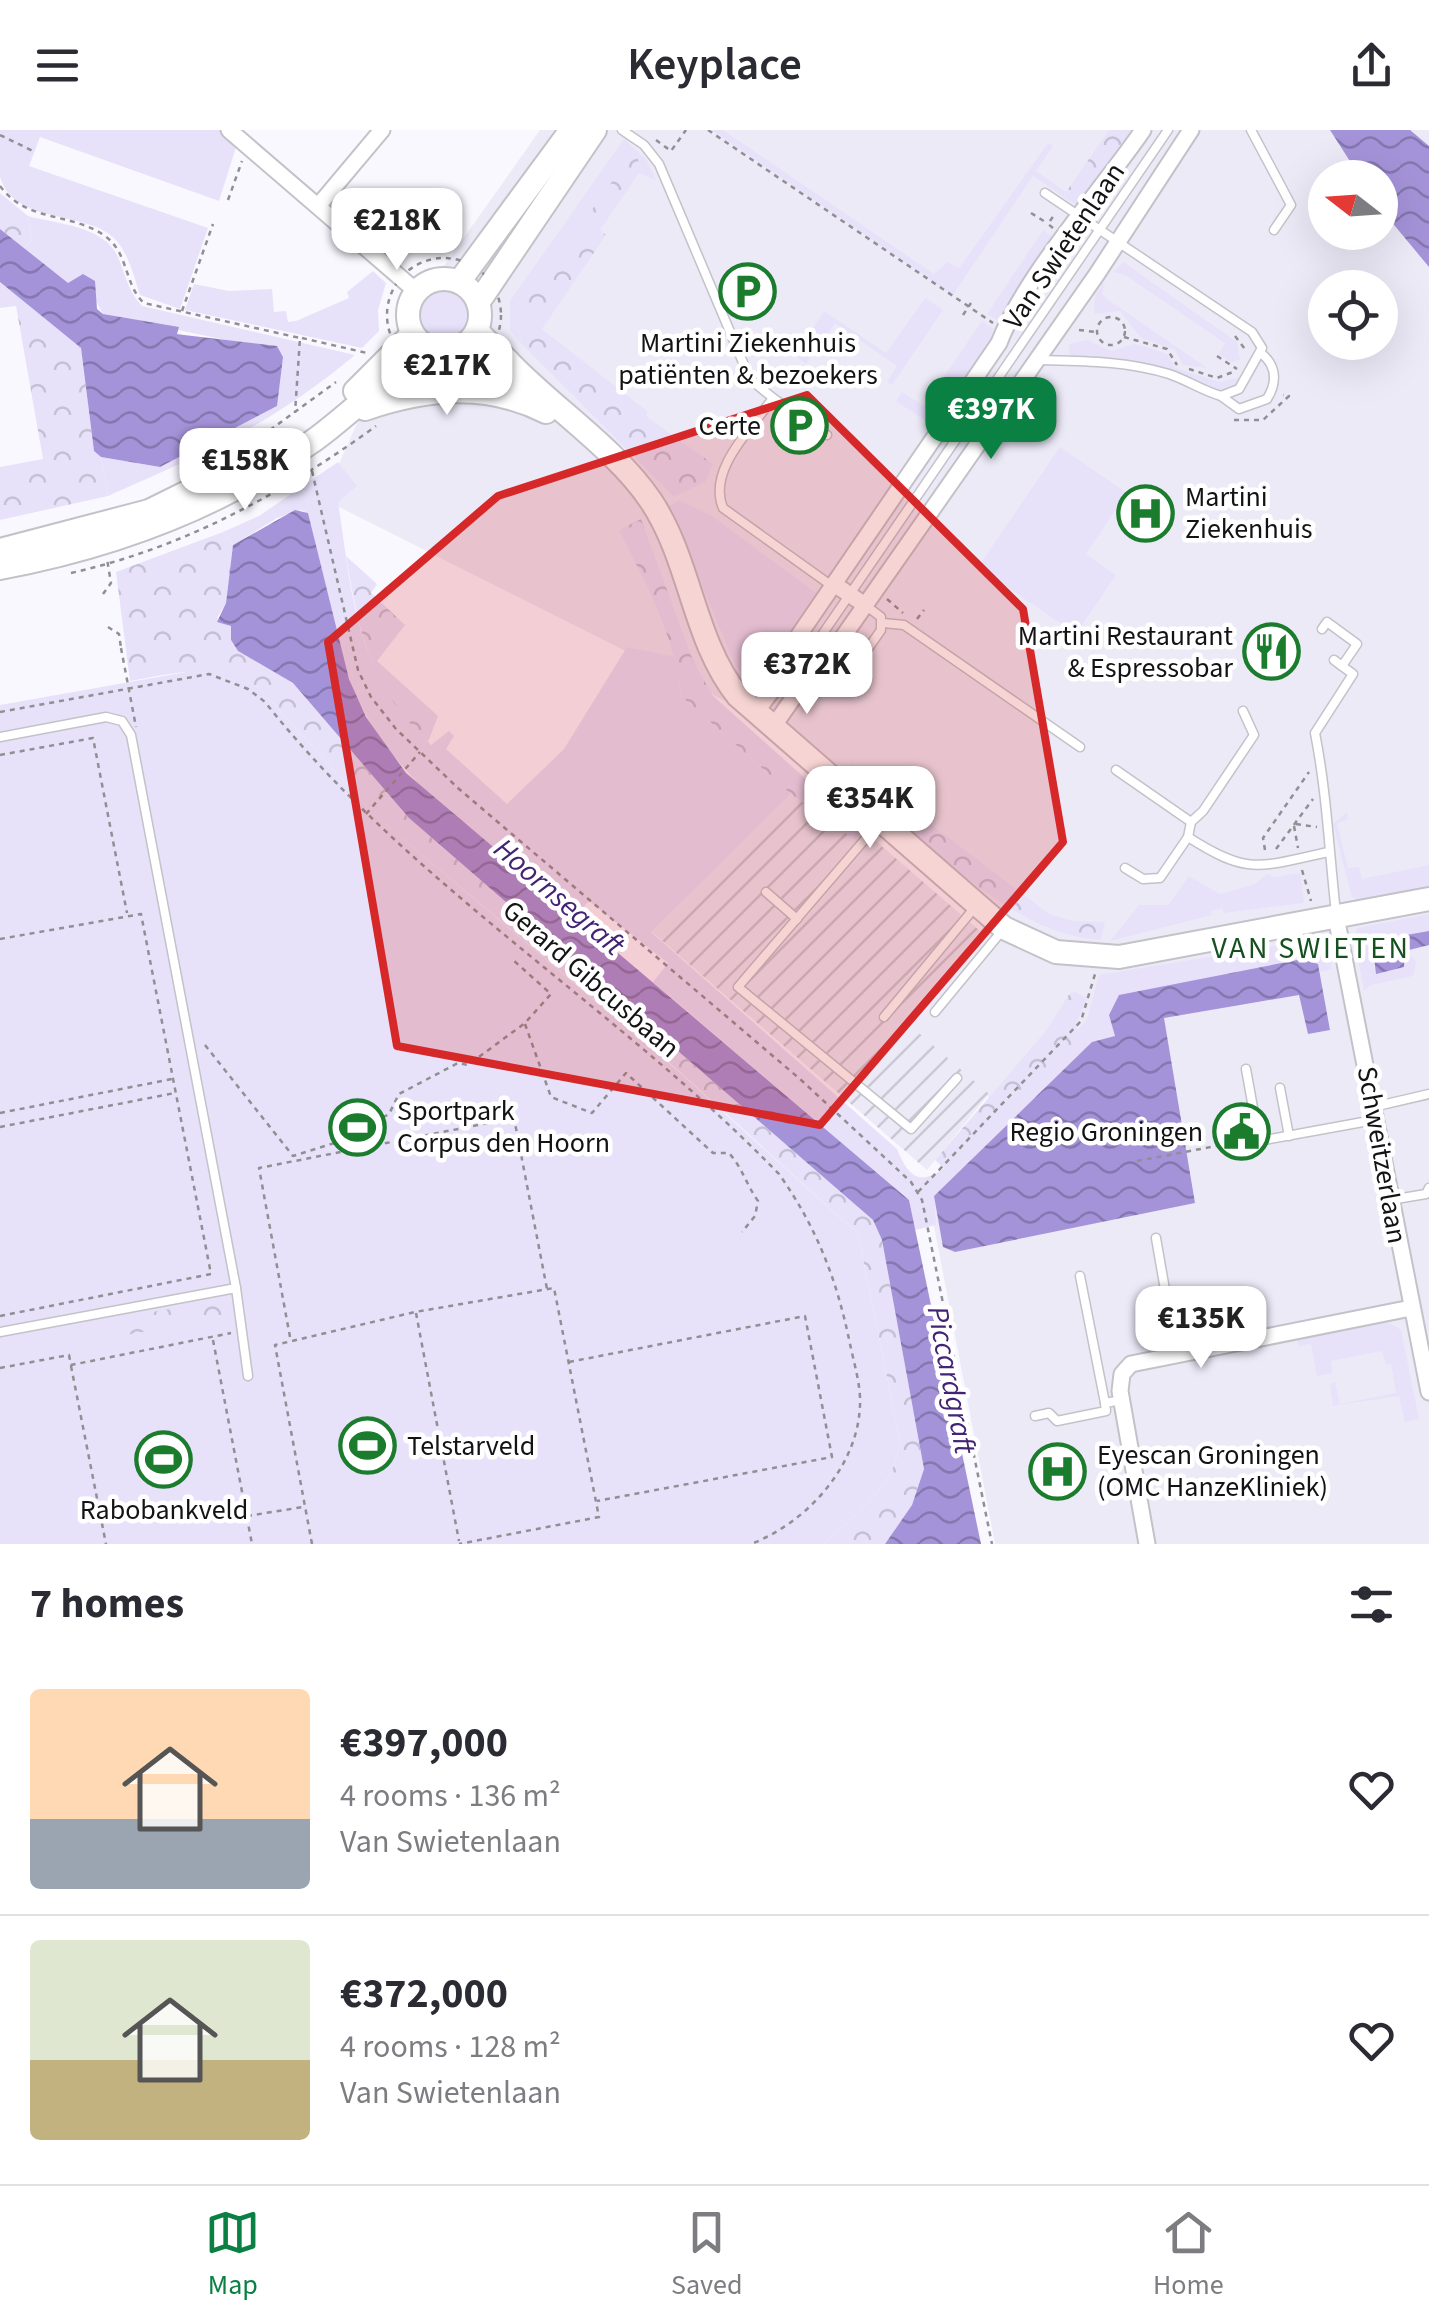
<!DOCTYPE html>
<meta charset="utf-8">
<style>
body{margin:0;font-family:"Source Sans 3",sans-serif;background:#f7f7f7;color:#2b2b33;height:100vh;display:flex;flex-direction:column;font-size:38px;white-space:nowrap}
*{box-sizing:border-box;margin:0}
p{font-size:32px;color:#7c7c81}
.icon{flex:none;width:55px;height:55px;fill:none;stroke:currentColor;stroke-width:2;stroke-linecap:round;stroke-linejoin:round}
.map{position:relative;height:1414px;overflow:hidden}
.sheet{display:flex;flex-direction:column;background:#fff;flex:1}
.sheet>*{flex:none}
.needle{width:65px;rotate:287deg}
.tools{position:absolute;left:1308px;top:30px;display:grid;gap:20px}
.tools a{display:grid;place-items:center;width:90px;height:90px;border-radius:50%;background:#fff;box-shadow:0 10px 40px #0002;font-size:50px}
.price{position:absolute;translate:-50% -85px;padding:0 22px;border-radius:20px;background:#fff;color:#222;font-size:32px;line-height:65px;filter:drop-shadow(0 2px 5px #0008)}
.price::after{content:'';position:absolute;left:50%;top:60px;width:30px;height:22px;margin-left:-15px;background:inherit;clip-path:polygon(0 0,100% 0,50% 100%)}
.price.selected{background:#0b8043;color:#fff}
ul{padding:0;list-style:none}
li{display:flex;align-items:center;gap:30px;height:250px;padding:0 30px}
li+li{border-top:2px solid #e1e1e2}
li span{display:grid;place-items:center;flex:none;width:280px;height:200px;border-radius:10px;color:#555}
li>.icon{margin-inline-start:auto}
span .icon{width:120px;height:120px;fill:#fffc;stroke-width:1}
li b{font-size:42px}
h2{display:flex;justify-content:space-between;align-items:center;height:120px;padding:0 30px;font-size:42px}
header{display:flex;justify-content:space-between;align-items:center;height:130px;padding:0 30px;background:#fff;font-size:45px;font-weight:600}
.menu{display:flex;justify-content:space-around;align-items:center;height:140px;border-top:2px solid #e1e1e2;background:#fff;font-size:28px;color:#7c7c81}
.menu a{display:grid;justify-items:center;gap:5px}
.menu .selected{color:#0b8043}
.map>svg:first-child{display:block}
.built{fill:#edeaf8;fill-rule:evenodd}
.industrial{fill:url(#industrial-furrows)}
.green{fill:#e7e2f9}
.forest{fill:url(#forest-crowns)}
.water{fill:url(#water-waves)}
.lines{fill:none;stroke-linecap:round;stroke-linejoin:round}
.lane-casing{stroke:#c3c2c8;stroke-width:11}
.street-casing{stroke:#c3c2c8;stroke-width:19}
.secondary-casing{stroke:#c3c2c8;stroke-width:26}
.path{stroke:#908f93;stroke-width:2.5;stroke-dasharray:5 5;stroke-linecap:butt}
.lane{stroke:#fff;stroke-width:8}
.street{stroke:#fff;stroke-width:15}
.secondary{stroke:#fff;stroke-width:22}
.path-bridge{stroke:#908f93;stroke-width:2.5;stroke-dasharray:5 5;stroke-linecap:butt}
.marked{fill:#d62828;fill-opacity:0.2;stroke:#d62828;stroke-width:8;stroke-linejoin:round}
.labels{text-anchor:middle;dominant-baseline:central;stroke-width:9;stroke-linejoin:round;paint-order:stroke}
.street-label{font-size:28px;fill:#131315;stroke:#fff}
.poi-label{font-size:28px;fill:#131315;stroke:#fff;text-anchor:start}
.water-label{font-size:30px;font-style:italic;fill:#422375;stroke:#fff}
.neighbourhood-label{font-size:30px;letter-spacing:2.5px;fill:#16501e;stroke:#fff}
</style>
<header><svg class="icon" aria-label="menu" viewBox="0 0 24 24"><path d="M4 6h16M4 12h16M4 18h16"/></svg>Keyplace<svg class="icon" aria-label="share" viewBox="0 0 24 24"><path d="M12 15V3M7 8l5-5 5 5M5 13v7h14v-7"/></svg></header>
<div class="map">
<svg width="1429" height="1414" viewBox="0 0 1429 1414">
<defs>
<pattern id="industrial-furrows" width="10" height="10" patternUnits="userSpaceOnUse" patternTransform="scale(2.5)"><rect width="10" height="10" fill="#edeaf8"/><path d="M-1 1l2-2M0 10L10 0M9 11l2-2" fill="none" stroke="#cac8d4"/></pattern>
<pattern id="forest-crowns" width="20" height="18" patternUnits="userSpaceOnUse" patternTransform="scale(2.5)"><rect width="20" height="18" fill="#e7e2f9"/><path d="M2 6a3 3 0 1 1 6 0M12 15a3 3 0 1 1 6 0" fill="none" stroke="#c5c1d5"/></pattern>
<pattern id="water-waves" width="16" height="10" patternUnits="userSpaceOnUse" patternTransform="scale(2.5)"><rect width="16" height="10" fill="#a593d9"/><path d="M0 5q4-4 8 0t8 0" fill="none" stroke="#8577af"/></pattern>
</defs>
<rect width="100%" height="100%" fill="#faf8ff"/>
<path class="built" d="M540 0H1429V1414H995L928 1065 1006 983 904 890 997 781 809 613 323 369 400 198ZM1325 48H1380V102H1325ZM1325 158H1380V212H1325Z"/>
<path class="industrial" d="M791 664 855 709 863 700 980 801 904 890 989 964 927 1040 651 801Z"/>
<g class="green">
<path d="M0 0H219L237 14 219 71 40 7 29 36 208 98 180 179 140 165C134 146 128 122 114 108 85 80 14 95 0 47 0 34 0 14 0 0Z"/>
<path d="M712 0H723L934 144 947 132 959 138 1048 13 1053 16 1036 41 1066 62 1065 68 1033 46 953 165Z"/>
<path d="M624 9 646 29 656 50 643 45 635 20 577 100 547 130 529 163 520 212 510 200V171Z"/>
<path d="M28 86C57 94 105 96 118 127 125 144 129 163 142 176L355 225C271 295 206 323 108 366L101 327 160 337 277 276V216L263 218 103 184 95 169 63 150 24 118 32 110Z"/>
<path d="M1043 100 1055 108 998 191 987 184Z"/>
<path d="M1123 132 1237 212 1240 230 1231 232 1219 224 1225 213 1125 145 1114 142 1109 146Z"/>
<path d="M373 141 386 153 378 180 379 201 362 218 185 180 194 154 229 161 272 159 274 182 286 181 288 192 296 191 349 168 347 162Z"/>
<path d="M1105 152 1102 163 1107 169 1207 238 1183 235 1175 220 1141 208 1120 181 1094 184 1095 165Z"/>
<circle cx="444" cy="185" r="23"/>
<path d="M925 168 943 180 892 255 887 252 897 236 835 193 806 234 795 225 824 181 886 223Z"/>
<path d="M982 191 993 198 991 209 932 295 896 271 902 262 924 276Z"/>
<path d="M1087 210 1111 221 1134 214 1153 219 1168 225 1175 238 1220 252 1241 247 1233 258 1219 261 1144 233 1070 225 1069 214Z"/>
<path d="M1060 317 1127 363 1086 424 1116 445 1076 504 978 437Z"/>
<path d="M338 332 357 356 338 372C353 470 355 542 431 615L449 601 454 606 446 619 507 674 564 619 627 517 676 527 681 566 791 664 651 802 897 1019C908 1045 918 1057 944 1038L953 1047 934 1066 936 1095 915 1100 909 1070 653 852 668 833 589 771 575 786C502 724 396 656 357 567 331 511 323 443 308 383L301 380 277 388 233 415 223 402 259 386Z"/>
<path d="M679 370 712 386 819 465 790 509 785 534 771 551 752 552 735 535 669 376Z"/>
<path d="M203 539 232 544 258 557 376 686 678 941 858 1104 900 1311C895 1358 856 1383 824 1414H0V575Z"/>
<path d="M1347 682 1348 689 1337 694 1348 738 1359 737 1362 749 1429 735V759L1359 771 1352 767 1333 694Z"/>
<path d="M1300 743 1304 773 1224 783 1222 778 1211 781 1212 785 1110 811 1139 775H1168L1189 746 1220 764 1255 754 1267 744 1275 747Z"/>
<path d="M1429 784V801L1378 810 1373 819 1375 842 1405 835V821L1416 831 1413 846 1371 855 1364 861 1354 808 1357 798Z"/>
<path d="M1317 809 1329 819 1332 839 1320 842 1318 835 1109 885 1115 906 1092 912 1081 923 1077 901 1087 889 1099 845Z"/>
<path d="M1383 1189 1401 1200 1419 1289 1405 1292 1399 1266 1324 1277 1333 1275 1330 1254 1335 1252 1340 1274 1396 1263 1391 1234H1386L1382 1221 1331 1231 1333 1243 1317 1246 1311 1214 1298 1216 1297 1208Z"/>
</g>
<g class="forest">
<path d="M1109 0H1131L1077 75 1065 68 1066 62Z"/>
<path d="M635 20 643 45 639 43 600 100 606 105 542 199 647 281V287L713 334 705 352 674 367 520 212 529 163 547 130 577 100Z"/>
<path d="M0 63 28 86 32 110 24 118 0 99Z"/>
<path d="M0 152 81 218 94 321 101 327 108 366 0 390V337L43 329 16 176 0 178Z"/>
<path d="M641 389 692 528 712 565 863 700 855 710 791 664 681 566C675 505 646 455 619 400Z"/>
<path d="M223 402 233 415 226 473 217 488 231 496V510L238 521 293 553 409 688 873 1090 882 1110 924 1339 912 1375 885 1414H824C856 1383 895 1358 900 1311L858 1104 678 940 376 686 258 557C209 533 182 542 130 551L116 442Z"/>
<path d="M346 426 377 454 371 463 405 495 377 531 438 586 428 612C370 556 359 503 346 426Z"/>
<path d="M852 634 1049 784 1073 791 1105 792 1101 810C1007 806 911 697 842 637Z"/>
<path d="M1076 862 1087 869 1076 894 1081 923 953 1047 935 1030 1045 902 1070 863Z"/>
<path d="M225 1170 234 1185 99 1210 97 1191Z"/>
</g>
<g class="water">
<path d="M1330 0H1410L1429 16V137L1380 78V48L1360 47Z"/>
<path d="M0 99 68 153 83 144 95 151 97 179 103 184 179 197 177 204 184 205 277 216 283 227 277 276 160 337 101 327 94 321 81 218 0 152Z"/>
<path d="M295 380 308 383 349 549 366 587 406 643 909 1070 981 1414H885L912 1375 924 1339 882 1110 873 1090 409 688 293 553 238 521 231 510V496L217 492 226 473 233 415Z"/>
<path d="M1429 801V815L1405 821 1404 837 1376 844 1373 819 1377 810Z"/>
<path d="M1302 829 1318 834 1330 900 1308 904 1299 865 1164 888 1195 1073 955 1122 943 1117 934 1066 1092 912 1115 906 1109 885 1119 865Z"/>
</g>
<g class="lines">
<defs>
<g id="lane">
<path d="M622 0 644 15 659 34 750 249 773 268C752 298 707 340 723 378L832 456"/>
<path d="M1251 0 1291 75 1274 100"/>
<path d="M1040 230C1084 231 1126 231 1169 244 1187 250 1203 261 1221 266L1239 259 1262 218 1252 202 1045 63"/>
<path d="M1221 266 1239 279 1267 269C1277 253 1277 236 1261 223"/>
<path d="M773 268 827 305"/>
<path d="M883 493 904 495 1080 617"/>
<path d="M1322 499 1327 492 1357 514 1342 536 1334 530"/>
<path d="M792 536 813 518 1168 0"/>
<path d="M806 547 813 518"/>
<path d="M839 560 881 500V487L865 475"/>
<path d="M0 607 106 587 122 591 131 605 236 1158"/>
<path d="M1116 640 1191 692 1188 707"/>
<path d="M1191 692 1203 681 1254 605 1243 581"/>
<path d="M879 693 738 857 911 999 957 948"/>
<path d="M1125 738 1143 749 1160 748 1188 707C1250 747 1260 736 1329 722"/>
<path d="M766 762 797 789"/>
<path d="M1336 783C1329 721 1327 664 1315 603L1353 544 1342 536"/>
<path d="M935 882 1001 802"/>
<path d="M884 887 976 776"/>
<path d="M1246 939 1259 1011 1374 990"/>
<path d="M1280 958 1289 1006"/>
<path d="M1373 977 1429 964"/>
<path d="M1390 1070 1426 1064 1429 1058"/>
<path d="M1156 1108 1176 1223"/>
<path d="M1080 1146 1105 1273"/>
<path d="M0 1202 236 1158 248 1246"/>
<path d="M1035 1286 1049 1283 1057 1291 1106 1281 1105 1273 1122 1270"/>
</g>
<g id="street">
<path d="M229 0 416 161"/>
<path d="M319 75 382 0"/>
<path d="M834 454 865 475"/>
<path d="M756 582 789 538 799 505 999 213C1024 147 1101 61 1143 0"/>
<path d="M773 597 805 551 824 534 1097 144 1191 0"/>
<path d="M1336 787 1429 1262"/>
<path d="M1147 1414 1120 1261 1122 1244 1131 1234 1411 1178"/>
</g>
<g id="secondary">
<circle cx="444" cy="185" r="36"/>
<path d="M459 152 571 0"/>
<path d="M478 173 595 0"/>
<path d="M477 200C486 212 499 221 509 232 553 278 616 319 651 371 691 431 693 510 738 566L1004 798 1056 822 1119 827 1429 769"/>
<path d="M462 217 517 252"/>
<path d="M355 261 412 204"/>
<path d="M365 279C427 258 486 252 546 282"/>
<path d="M0 420 149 381 272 320"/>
<path d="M0 438C112 417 217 379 310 313 347 288 395 237 432 220"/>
</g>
</defs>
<use href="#lane" class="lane-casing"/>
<use href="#street" class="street-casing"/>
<use href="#secondary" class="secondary-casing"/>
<g class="path">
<path d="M708 0 993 193"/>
<path d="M0 5 33 21"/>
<path d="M656 10 671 21 686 0"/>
<path d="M0 56C27 93 72 82 105 106 129 123 124 155 144 173L300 208 295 283"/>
<path d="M228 70 242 31"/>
<path d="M1031 83 1047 93"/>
<path d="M1053 98 1048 94 1054 85"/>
<circle cx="444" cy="185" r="57"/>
<path d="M182 181 213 94"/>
<path d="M963 185 971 173"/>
<circle cx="1111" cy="201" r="14"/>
<path d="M1079 200 1096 202"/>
<path d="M1235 206 1245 219"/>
<path d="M1124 207 1167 219 1177 235"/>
<path d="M302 208 367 223"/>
<path d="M1217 226 1237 239"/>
<path d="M1189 239 1217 248 1233 242"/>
<path d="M1234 290H1263L1289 266 1283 265"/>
<path d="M270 300 336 252"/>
<path d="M312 341 358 540 371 567 396 599 459 659 800 949 911 1052 922 1070 992 1414"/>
<path d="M71 443C183 418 284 363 376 296"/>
<path d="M103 464 111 453 107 429"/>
<path d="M887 469 903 483"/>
<path d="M917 489 924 480"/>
<path d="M108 497 119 504 121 518"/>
<path d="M0 582 209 544 248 559 265 572C410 755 617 877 779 1044 817 1098 837 1150 850 1214 854 1233 861 1256 860 1275 858 1337 806 1393 751 1414"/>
<path d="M0 625 93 608 127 783"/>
<path d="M366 684 420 622"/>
<path d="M1296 694 1317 697"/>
<path d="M1294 696 1298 718"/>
<path d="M1276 719 1313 669"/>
<path d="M1265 720 1263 708 1309 642"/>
<path d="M1302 740 1311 771"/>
<path d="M0 809 141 784 211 1144 0 1186"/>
<path d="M525 894 551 967 592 983 626 943 713 1023H729C743 1039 746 1054 758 1071L755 1086 742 1102"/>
<path d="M205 915 293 1026 341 1011 389 984 399 964 458 933 468 935 525 893 551 864 512 829"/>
<path d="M0 983 172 949"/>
<path d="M0 997 175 963"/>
<path d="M1137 1031 1248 1010"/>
<path d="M918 1062 1081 891 1095 844"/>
<path d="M416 1183 459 1411"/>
<path d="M290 1207 259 1038 514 988 547 1159"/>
<path d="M213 1210 252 1414"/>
<path d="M569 1232 805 1186 832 1327 597 1371"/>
<path d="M71 1236 106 1414"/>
<path d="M0 1238 69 1225 71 1235 231 1203"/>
<path d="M247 1386 303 1377"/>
<path d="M312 1414 275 1215 415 1182 554 1158 599 1387 459 1414"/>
</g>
<use href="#lane" class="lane"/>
<use href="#street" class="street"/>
<use href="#secondary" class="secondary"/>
<path class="path-bridge" d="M121 518 136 597"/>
</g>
<path class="marked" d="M807 265 1023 479 1063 712 820 995 397 916 328 512 498 366Z"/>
<defs>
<symbol id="parking-ring" viewBox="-11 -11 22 22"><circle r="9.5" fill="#fff" stroke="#1b7c2d" stroke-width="1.5"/><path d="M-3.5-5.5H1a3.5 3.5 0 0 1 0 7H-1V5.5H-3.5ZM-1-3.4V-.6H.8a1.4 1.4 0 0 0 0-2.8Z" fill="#1b7c2d"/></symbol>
<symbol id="hospital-ring" viewBox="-11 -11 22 22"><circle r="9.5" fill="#fff" stroke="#1b7c2d" stroke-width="1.5"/><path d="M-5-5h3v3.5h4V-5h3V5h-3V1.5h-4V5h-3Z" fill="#1b7c2d"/></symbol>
<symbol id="restaurant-ring" viewBox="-11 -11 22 22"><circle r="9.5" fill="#fff" stroke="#1b7c2d" stroke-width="1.5"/><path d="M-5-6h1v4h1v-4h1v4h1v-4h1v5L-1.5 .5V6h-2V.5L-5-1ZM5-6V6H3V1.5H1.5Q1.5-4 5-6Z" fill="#1b7c2d"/></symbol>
<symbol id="stadium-ring" viewBox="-11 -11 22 22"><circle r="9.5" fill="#fff" stroke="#1b7c2d" stroke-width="1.5"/><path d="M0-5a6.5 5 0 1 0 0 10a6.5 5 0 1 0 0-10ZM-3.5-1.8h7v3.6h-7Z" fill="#1b7c2d"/></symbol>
<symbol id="civic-ring" viewBox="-11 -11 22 22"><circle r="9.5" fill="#fff" stroke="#1b7c2d" stroke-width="1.5"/><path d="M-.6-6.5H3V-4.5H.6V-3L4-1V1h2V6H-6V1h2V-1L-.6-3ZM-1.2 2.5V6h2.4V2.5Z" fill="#1b7c2d"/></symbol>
</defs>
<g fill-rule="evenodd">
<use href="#parking-ring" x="716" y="130" width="63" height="63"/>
<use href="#parking-ring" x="768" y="264" width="63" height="63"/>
<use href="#hospital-ring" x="1114" y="352" width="63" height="63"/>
<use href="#restaurant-ring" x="1240" y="490" width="63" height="63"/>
<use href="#stadium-ring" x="326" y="966" width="63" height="63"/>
<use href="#civic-ring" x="1210" y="970" width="63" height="63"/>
<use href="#stadium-ring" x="336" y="1284" width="63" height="63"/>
<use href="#stadium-ring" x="132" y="1298" width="63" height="63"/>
<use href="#hospital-ring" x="1026" y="1310" width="63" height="63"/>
</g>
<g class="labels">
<g class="street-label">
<text transform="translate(1064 116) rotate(-56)">Van Swietenlaan</text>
<text transform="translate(591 849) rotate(41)">Gerard Gibcusbaan</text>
<text transform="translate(1382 1025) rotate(80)">Schweitzerlaan</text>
</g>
<g class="poi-label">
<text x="748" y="213" text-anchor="middle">Martini Ziekenhuis<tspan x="748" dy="32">patiënten &amp; bezoekers</tspan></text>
<text x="761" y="296" text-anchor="end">Certe</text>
<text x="1185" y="367">Martini<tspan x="1185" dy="32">Ziekenhuis</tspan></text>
<text x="1233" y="506" text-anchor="end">Martini Restaurant<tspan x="1233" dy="32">&amp; Espressobar</tspan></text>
<text x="397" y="981">Sportpark<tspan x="397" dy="32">Corpus den Hoorn</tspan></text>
<text x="1203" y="1002" text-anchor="end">Regio Groningen</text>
<text x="407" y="1316">Telstarveld</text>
<text x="1097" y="1325">Eyescan Groningen<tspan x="1097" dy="32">(OMC HanzeKliniek)</tspan></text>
<text x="164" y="1380" text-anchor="middle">Rabobankveld</text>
</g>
<g class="water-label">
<text transform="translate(559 767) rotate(41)">Hoornsegraft</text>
<text transform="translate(951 1250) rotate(79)">Piccardgraft</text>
</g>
<g class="neighbourhood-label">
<text x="1311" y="818">VAN SWIETEN</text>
</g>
</g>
</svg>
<div class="tools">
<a><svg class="needle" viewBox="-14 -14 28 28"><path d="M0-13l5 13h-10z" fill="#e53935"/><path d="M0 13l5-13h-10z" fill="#7c7c81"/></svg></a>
<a><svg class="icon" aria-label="locate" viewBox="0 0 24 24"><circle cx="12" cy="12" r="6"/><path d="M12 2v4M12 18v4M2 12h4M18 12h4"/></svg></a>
</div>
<b class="price" style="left:397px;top:143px">€218K</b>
<b class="price" style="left:447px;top:288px">€217K</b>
<b class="price selected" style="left:991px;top:332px">€397K</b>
<b class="price" style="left:245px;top:383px">€158K</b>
<b class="price" style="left:807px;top:587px">€372K</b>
<b class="price" style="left:870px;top:721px">€354K</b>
<b class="price" style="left:1201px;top:1241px">€135K</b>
</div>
<section class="sheet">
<h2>7 homes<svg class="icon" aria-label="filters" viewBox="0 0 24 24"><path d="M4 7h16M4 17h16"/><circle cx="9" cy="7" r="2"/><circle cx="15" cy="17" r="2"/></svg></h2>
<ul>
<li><span style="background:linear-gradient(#ffd9b3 65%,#9aa5b1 0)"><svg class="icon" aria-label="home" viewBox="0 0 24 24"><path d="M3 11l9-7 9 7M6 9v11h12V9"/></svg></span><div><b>€397,000</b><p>4 rooms · 136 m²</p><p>Van Swietenlaan</p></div><svg class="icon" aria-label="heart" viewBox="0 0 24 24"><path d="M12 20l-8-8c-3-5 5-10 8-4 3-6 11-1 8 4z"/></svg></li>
<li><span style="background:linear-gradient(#dfe7d0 60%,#c2b280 0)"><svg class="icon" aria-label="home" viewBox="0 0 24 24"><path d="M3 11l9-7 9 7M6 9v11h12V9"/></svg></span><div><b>€372,000</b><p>4 rooms · 128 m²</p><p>Van Swietenlaan</p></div><svg class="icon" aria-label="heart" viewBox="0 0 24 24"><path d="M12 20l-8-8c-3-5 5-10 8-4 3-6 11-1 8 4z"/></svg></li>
</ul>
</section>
<nav class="menu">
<a class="selected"><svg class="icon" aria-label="map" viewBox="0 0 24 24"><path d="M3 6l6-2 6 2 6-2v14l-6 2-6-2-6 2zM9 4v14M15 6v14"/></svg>Map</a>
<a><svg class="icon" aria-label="saved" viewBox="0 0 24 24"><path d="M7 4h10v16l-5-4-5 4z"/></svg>Saved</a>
<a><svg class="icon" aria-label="home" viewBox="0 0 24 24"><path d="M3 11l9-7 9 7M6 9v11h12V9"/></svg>Home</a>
</nav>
